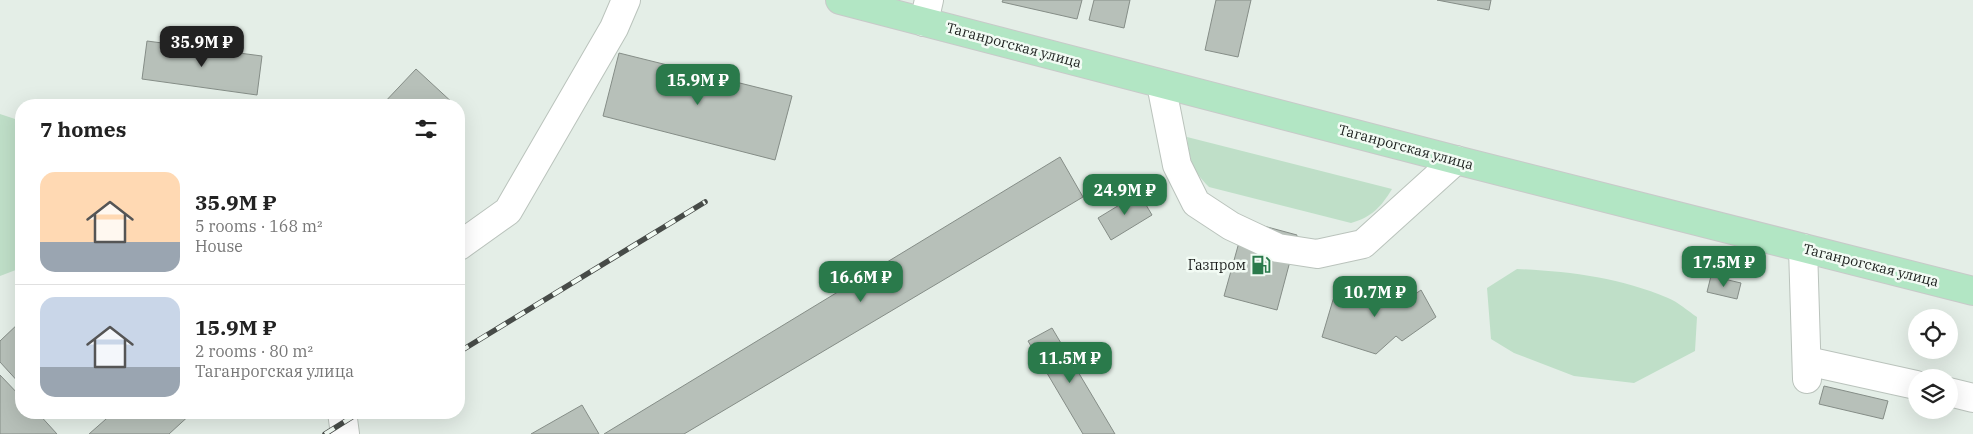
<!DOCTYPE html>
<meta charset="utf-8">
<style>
body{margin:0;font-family:"IBM Plex Serif",serif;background:#f6f6f6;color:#222;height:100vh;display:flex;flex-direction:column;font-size:19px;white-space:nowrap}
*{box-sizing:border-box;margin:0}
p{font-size:16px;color:#767676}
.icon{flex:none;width:28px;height:28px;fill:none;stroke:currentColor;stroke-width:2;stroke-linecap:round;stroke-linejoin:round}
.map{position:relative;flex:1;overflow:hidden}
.details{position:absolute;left:15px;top:99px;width:450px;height:320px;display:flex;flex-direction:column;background:#fff;border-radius:20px;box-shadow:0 5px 20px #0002}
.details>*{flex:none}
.fabs{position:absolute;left:1908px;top:309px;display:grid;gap:10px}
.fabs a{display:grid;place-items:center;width:50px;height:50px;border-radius:50%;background:#fff;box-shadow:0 5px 20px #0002;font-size:25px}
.price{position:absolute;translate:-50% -42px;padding:0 11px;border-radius:10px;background:#2a7a4b;color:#fff;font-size:16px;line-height:32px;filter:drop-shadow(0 1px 2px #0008)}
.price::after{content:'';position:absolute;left:50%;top:30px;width:15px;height:11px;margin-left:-8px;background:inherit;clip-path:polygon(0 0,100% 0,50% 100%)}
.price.active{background:#222;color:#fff}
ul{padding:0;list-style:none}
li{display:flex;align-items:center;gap:15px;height:125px;padding:0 25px}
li+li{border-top:1px solid #e0e0e0}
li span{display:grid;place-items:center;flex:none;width:140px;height:100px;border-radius:15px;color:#555}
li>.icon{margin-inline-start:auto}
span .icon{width:60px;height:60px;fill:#fffc;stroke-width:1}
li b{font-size:21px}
h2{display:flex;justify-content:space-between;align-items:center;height:60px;padding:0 25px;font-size:21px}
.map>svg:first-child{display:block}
.green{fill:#bfdfc8}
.building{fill:#b7c0b9;stroke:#858d87}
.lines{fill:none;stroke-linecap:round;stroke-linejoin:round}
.minor-casing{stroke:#bac3bc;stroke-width:30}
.major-casing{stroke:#c8c9c9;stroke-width:30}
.minor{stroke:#fff;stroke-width:28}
.major{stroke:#b2e6c4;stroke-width:28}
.rail-casing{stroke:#474b48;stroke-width:5.5}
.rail{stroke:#f2fbf4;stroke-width:4;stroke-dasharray:11;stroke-linecap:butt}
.labels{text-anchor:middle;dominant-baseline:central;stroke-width:5;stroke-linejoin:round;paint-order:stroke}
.street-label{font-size:14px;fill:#1b1e1c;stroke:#f2fbf4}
.poi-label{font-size:14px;fill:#1b1e1c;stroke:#f2fbf4;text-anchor:end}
</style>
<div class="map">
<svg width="1973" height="434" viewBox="0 0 1973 434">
<rect width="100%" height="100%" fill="#e4eee7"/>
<g class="green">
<path d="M0 114 21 121V268L0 276Z"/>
<path d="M1187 137 1392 189C1381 207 1372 217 1351 223L1209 187C1192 170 1190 161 1187 137Z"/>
<path d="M1517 269C1568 271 1621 278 1668 298 1678 302 1688 311 1697 317L1695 351 1634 383 1574 376 1514 353 1491 339 1487 288Z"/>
</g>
<g class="building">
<path d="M1003 0H1082L1077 19 1002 2Z"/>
<path d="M1094 0H1130L1124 28 1089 20Z"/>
<path d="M1216 0H1251L1238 57 1205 50Z"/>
<path d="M1437 0H1491L1489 10Z"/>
<path d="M147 41 262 56 257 95 142 79Z"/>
<path d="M619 53 792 96 775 160 603 116Z"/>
<path d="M416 69 455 105H382Z"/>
<path d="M1060 157 1083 197 684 434H604Z"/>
<path d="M1139 193 1152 215 1111 240 1098 218Z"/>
<path d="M1245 221 1297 235 1277 310 1224 296Z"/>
<path d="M1711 276 1741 283 1737 299 1707 292Z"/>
<path d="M1338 283 1381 297 1398 288 1405 301 1421 290 1436 317 1402 341 1396 336 1376 354 1322 337Z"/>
<path d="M21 321V385L0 362V341Z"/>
<path d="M1052 328 1115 434H1083L1028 341Z"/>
<path d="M0 375 21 397V412H37L57 434H0Z"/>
<path d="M1824 386 1888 401 1883 419 1819 404Z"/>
<path d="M582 405 599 434H531Z"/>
<path d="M114 412H193L169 434H89Z"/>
</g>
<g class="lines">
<defs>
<g id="minor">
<path d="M924 22 929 0"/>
<path d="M1161 84 1177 165 1196 203 1231 226 1278 248 1317 254 1363 244 1456 160"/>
<path d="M459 246 508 211 614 28 626 0"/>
<path d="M1803 248 1807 379"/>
<path d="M1807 361 1916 385"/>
<path d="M1949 392 1973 398"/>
<path d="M342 412 345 434"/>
</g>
<path id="major" d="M840 0 1456 160 1973 291"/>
</defs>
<use href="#minor" class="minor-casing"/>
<use href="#major" class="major-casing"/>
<use href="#minor" class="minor"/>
<use href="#major" class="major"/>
<defs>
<g id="rail">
<path d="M459 352 705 202"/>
<path d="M325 434 360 412"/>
</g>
</defs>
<use href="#rail" class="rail-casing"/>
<use href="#rail" class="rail"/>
</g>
<defs>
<symbol id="fuel-bare" viewBox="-9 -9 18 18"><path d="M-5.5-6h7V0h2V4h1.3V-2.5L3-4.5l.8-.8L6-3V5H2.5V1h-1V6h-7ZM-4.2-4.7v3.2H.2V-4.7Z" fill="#2a7a4b" stroke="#f2fbf4" stroke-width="2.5" paint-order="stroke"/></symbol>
</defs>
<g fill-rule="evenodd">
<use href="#fuel-bare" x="1247" y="251" width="28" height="28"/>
</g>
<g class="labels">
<g class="street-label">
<text transform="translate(1014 45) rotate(15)">Таганрогская улица</text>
<text transform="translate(1406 147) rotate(15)">Таганрогская улица</text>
<text transform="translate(1871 265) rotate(14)">Таганрогская улица</text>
</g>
<g class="poi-label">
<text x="1246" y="265">Газпром</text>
</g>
</g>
</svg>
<div class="fabs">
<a><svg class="icon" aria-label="locate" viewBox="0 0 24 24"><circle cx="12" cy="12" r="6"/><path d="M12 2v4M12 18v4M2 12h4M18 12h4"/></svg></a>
<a><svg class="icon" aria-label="layers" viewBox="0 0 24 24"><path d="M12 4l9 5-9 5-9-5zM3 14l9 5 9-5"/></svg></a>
</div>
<b class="price active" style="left:202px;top:68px">35.9M ₽</b>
<b class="price" style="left:698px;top:106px">15.9M ₽</b>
<b class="price" style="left:1125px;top:216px">24.9M ₽</b>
<b class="price" style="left:1724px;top:288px">17.5M ₽</b>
<b class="price" style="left:861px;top:303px">16.6M ₽</b>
<b class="price" style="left:1375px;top:318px">10.7M ₽</b>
<b class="price" style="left:1070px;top:384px">11.5M ₽</b>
<section class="details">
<h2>7 homes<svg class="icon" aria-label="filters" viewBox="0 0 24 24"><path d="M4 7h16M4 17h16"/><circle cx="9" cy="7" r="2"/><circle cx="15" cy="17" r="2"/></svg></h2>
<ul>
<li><span style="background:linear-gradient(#ffd9b3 70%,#9aa5b1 0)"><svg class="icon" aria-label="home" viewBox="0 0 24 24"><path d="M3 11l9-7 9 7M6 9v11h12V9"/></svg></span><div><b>35.9M ₽</b><p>5 rooms · 168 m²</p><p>House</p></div></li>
<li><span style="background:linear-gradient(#c9d6e8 70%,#9aa5b1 0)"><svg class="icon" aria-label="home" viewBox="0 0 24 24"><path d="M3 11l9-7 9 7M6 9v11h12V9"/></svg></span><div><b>15.9M ₽</b><p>2 rooms · 80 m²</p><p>Таганрогская улица</p></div></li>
</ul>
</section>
</div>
